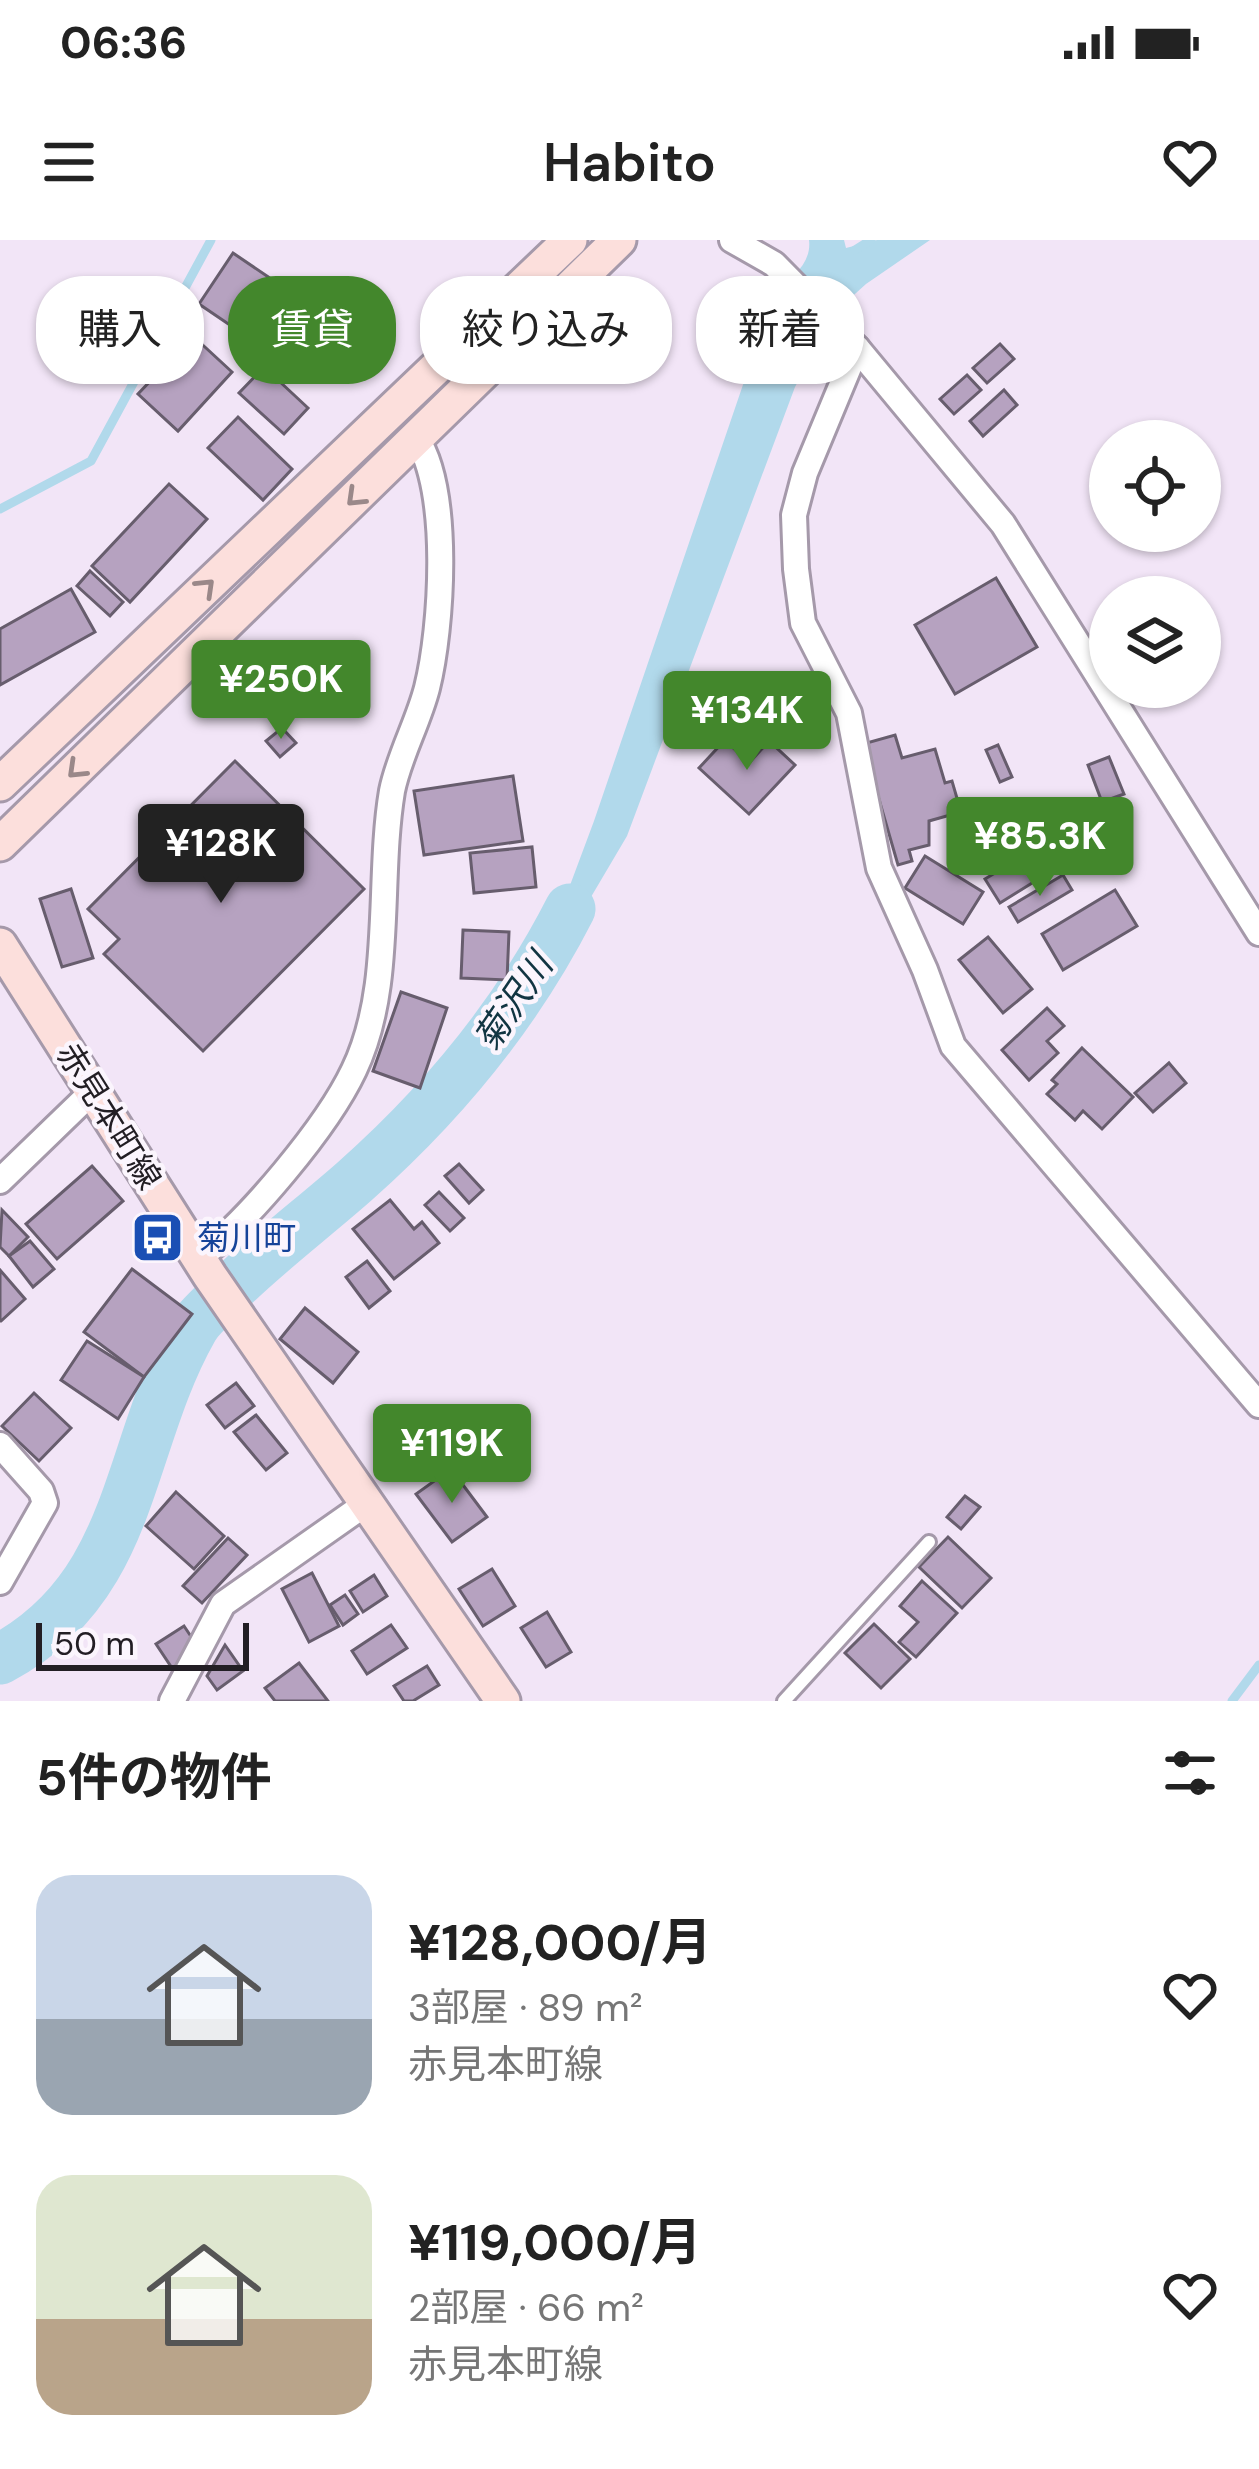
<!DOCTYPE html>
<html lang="ja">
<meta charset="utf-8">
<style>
body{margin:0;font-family:"DM Sans","Noto Sans JP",sans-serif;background:#f6f6f6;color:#222;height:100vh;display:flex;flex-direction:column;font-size:45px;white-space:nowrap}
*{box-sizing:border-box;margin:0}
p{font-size:39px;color:#767676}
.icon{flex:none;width:66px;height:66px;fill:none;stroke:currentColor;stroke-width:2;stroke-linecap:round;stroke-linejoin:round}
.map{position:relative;height:1461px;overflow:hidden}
.side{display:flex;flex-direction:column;background:#fff;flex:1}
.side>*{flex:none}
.guide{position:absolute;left:36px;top:36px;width:1188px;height:108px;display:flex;gap:24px}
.buttons{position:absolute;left:1089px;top:180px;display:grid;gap:24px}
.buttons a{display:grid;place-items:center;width:132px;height:132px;border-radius:50%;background:#fff;box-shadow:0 3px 9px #0004;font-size:60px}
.scale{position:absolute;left:36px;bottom:30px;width:213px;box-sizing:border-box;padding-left:12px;border:6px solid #221e24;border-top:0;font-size:33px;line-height:42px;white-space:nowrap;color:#221e24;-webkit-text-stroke:9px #fbf5fd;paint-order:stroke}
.price{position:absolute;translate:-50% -102px;padding:0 27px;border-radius:12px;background:#43872c;color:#fff;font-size:39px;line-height:78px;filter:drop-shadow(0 3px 6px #0008)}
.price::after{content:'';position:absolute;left:50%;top:72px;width:36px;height:27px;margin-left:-18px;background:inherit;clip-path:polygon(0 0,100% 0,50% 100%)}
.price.on{background:#222;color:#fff}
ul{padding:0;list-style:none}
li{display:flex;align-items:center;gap:36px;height:300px;padding:0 36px}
li span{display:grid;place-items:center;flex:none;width:336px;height:240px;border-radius:36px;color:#555}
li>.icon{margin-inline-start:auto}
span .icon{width:144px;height:144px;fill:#fffc;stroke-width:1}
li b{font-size:51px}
h2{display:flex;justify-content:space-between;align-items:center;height:144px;padding:0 36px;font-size:51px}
.tag{padding:0 42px;border-radius:48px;background:#fff;box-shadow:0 3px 9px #0004;font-size:42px;line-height:108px}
.tag.on{background:#43872c;color:#fff}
.status{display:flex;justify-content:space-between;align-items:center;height:84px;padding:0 60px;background:#fff;direction:ltr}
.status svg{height:33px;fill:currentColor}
header{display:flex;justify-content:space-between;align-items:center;height:156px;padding:0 36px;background:#fff;font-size:54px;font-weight:600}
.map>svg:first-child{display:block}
.water{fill:#b1d9eb}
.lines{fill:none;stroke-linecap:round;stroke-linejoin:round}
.stream{stroke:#b1d9eb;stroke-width:9}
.river{stroke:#b1d9eb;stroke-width:51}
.building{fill:#b6a2c0;stroke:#675d6d;stroke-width:3}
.service-casing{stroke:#a599aa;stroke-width:18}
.minor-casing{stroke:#a599aa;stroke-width:30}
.secondary-casing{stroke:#a599aa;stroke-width:39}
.service{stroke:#fff;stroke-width:12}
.minor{stroke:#fff;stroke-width:24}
.secondary{stroke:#fcdfdc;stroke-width:33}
.oneway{stroke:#9a8889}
.labels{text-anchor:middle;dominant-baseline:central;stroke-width:9;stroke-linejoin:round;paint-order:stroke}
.street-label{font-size:33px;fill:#221e24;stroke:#fbf5fd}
.transit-label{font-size:33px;fill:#164399;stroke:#fbf5fd;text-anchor:start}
.water-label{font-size:36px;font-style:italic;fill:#113542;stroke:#fbf5fd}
</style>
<div class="status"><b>06:36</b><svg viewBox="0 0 49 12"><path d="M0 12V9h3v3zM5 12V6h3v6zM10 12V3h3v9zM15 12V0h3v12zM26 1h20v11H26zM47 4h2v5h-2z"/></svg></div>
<header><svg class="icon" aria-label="menu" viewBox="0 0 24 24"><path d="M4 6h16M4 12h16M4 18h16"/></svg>Habito<svg class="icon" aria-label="heart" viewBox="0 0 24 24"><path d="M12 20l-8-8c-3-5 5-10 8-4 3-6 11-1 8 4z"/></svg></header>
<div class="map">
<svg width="1259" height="1461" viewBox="0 0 1259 1461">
<rect width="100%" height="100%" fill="#f2e5f7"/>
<path class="water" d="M809 0H844L846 8 877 0H930L866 44 835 72 795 147 627 596 578 679 538 731 594 581 774 54C791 38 812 24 809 0Z"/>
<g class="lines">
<g class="stream">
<path d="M855 10 871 0"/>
<path d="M0 269 91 221 211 0"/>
<path d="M1232 1461 1259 1425"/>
</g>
<path class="river" d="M0 1419C136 1347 125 1207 193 1088 200 1076 214 1065 224 1055 265 1014 312 979 355 941 443 863 517 773 570 669"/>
</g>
<g class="building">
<path d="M233 13 283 47 249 98 199 64Z"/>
<path d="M626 52 656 81 605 133 574 103Z"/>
<path d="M193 96 232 132 178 191 138 154Z"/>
<path d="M1000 104 1014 119 987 143 973 128Z"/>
<path d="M264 127 308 168 284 194 239 153Z"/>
<path d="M967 135 981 150 954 174 940 159Z"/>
<path d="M1004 150 1017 165 983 196 970 181Z"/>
<path d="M238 177 292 229 263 260 208 208Z"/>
<path d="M169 244 207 279 130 362 92 326Z"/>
<path d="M90 331 123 362 110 376 77 346Z"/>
<path d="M996 338 1037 407 955 454 915 385Z"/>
<path d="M71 349 95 392 0 445V389Z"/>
<path d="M282 488 296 503 280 517 266 501Z"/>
<path d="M895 495 902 518 935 509 945 543 952 541 961 572 929 581V605L909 610 912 621 898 625 863 504Z"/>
<path d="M725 500 749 523 769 501 795 525 749 574 699 528Z"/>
<path d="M998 505 1012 537 1000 542 986 510Z"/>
<path d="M1109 517 1124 554 1102 562 1088 525Z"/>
<path d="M235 521 364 649 203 811 104 714 119 699 88 669Z"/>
<path d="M513 536 523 601 424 615 414 551Z"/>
<path d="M1060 594 1074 617 1000 663 985 639Z"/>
<path d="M532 607 536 647 474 653 470 613Z"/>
<path d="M925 616 983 652 963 684 905 648Z"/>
<path d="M1063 635 1072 650 1018 682 1009 667Z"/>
<path d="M71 649 93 718 62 727 40 659Z"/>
<path d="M1115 650 1137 686 1063 730 1042 694Z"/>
<path d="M463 690 509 692 507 740 461 738Z"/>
<path d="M988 697 1032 749 1003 773 959 720Z"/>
<path d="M401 752 447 768 420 848 373 831Z"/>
<path d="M1047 768 1064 786 1047 801 1058 813 1029 840 1002 810Z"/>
<path d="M1082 808 1133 857 1102 889 1083 871 1075 880 1047 854 1057 844 1052 840Z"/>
<path d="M1169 823 1186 843 1153 872 1135 853Z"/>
<path d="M459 924 483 950 469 963 445 936Z"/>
<path d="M92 926 123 961 57 1019 26 984Z"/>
<path d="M439 952 464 978 450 991 425 965Z"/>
<path d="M390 960 414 989 422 982 439 1003 394 1039 353 989Z"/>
<path d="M2 970 28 997 9 1016 0 1007Z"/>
<path d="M30 1001 54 1029 33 1047 9 1016Z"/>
<path d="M367 1021 390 1051 369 1068 346 1037Z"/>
<path d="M132 1029 192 1074 144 1137 84 1092Z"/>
<path d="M0 1030 25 1059 1 1081H0Z"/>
<path d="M305 1068 358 1112 333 1143 280 1099Z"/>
<path d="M87 1101 144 1137 118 1179 61 1140Z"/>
<path d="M236 1143 254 1166 225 1188 207 1165Z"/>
<path d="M34 1153 71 1188 39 1221 2 1186Z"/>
<path d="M256 1175 287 1213 266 1230 234 1192Z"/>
<path d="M451 1229 487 1277 452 1302 416 1254Z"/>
<path d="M176 1252 224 1296 194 1329 146 1286Z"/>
<path d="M965 1256 980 1267 961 1289 947 1277Z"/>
<path d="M948 1297 991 1338 962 1368 919 1327Z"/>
<path d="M228 1298 247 1315 202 1363 183 1346Z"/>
<path d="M492 1329 515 1366 483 1386 459 1349Z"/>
<path d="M312 1333 339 1386 309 1402 282 1349Z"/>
<path d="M374 1335 387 1356 363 1372 350 1351Z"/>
<path d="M922 1341 957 1373 916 1417 899 1402 918 1382 900 1366Z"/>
<path d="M345 1355 358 1374 343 1385 330 1365Z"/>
<path d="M547 1372 571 1412 546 1427 521 1388Z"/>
<path d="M874 1384 910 1419 881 1448 845 1413Z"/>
<path d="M391 1385 407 1408 367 1434 352 1411Z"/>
<path d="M184 1386 192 1398 174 1431 156 1404Z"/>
<path d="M225 1405 243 1431 217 1450 207 1436Z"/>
<path d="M299 1423 328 1461H275L265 1448Z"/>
<path d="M427 1426 439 1445 413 1461H404L394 1446Z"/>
</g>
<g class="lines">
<defs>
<path id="service" d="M784 1461 929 1302"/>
<g id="minor">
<path d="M732 0 774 24 857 108 1003 284 1259 693"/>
<path d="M857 108 805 233 794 275 796 329 803 383 849 473 879 628 925 730 953 806 1259 1165"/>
<path d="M0 941 94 850"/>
<path d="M199 1018C248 981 327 887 354 830 394 747 377 641 392 551 399 516 418 483 427 448 442 388 451 249 416 198"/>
<path d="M0 1205 41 1251 45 1263 0 1342"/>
<path d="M172 1461 223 1364 364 1265"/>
</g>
<g id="secondary">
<path d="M0 544 570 0"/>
<path d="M0 604 619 0"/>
<path d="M0 705 210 1036 503 1461"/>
</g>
</defs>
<use href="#service" class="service-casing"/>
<use href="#minor" class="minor-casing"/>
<use href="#secondary" class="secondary-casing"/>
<use href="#service" class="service"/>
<use href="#minor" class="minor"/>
<use href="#secondary" class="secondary"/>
</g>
<defs><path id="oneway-chevron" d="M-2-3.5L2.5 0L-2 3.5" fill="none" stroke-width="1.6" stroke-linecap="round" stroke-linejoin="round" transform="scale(3)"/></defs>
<g class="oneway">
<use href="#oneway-chevron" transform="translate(355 258) rotate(136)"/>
<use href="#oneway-chevron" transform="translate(206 347) rotate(-44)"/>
<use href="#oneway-chevron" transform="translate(76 530) rotate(136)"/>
</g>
<defs>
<symbol id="bus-square" viewBox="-11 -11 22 22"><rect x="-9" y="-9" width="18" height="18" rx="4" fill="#1a4fb4" stroke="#fbf5fd"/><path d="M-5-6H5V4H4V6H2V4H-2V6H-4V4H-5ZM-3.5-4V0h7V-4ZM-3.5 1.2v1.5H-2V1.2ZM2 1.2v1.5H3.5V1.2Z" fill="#fff"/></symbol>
</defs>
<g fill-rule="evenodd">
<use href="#bus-square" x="128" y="968" width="59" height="59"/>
</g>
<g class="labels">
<g class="street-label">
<text transform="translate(109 876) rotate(58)">赤見本町線</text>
</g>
<g class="transit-label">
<text x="197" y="997">菊川町</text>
</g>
<g class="water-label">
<text transform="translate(513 762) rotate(-56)">菊沢川</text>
</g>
</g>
</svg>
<div class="buttons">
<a><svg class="icon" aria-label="locate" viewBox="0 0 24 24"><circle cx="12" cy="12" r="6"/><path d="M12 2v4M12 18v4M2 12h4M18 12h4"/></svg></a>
<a><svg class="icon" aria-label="layers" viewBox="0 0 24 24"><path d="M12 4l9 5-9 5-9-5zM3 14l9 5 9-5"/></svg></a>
</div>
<div class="scale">50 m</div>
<b class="price" style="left:281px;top:502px">¥250K</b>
<b class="price" style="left:747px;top:533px">¥134K</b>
<b class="price" style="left:1040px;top:659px">¥85.3K</b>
<b class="price on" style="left:221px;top:666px">¥128K</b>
<b class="price" style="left:452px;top:1266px">¥119K</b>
<div class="guide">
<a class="tag">購入</a>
<a class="tag on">賃貸</a>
<a class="tag">絞り込み</a>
<a class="tag">新着</a>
</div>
</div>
<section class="side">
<h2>5件の物件<svg class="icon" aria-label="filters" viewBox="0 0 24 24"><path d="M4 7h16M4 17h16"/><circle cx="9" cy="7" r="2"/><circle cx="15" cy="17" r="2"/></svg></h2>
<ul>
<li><span style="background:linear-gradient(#c9d6e8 60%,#9aa5b1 0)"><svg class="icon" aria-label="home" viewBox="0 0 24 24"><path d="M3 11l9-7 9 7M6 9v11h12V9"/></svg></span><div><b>¥128,000/月</b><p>3部屋 · 89 m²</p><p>赤見本町線</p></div><svg class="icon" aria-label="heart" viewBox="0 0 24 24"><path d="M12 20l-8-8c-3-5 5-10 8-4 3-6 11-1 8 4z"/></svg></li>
<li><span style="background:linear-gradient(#dfe7d0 60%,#b9a48a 0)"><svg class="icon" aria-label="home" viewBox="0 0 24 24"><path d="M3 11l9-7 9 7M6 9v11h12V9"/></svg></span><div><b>¥119,000/月</b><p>2部屋 · 66 m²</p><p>赤見本町線</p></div><svg class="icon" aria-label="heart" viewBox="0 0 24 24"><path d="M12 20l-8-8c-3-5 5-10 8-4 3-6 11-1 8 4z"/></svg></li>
</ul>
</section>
